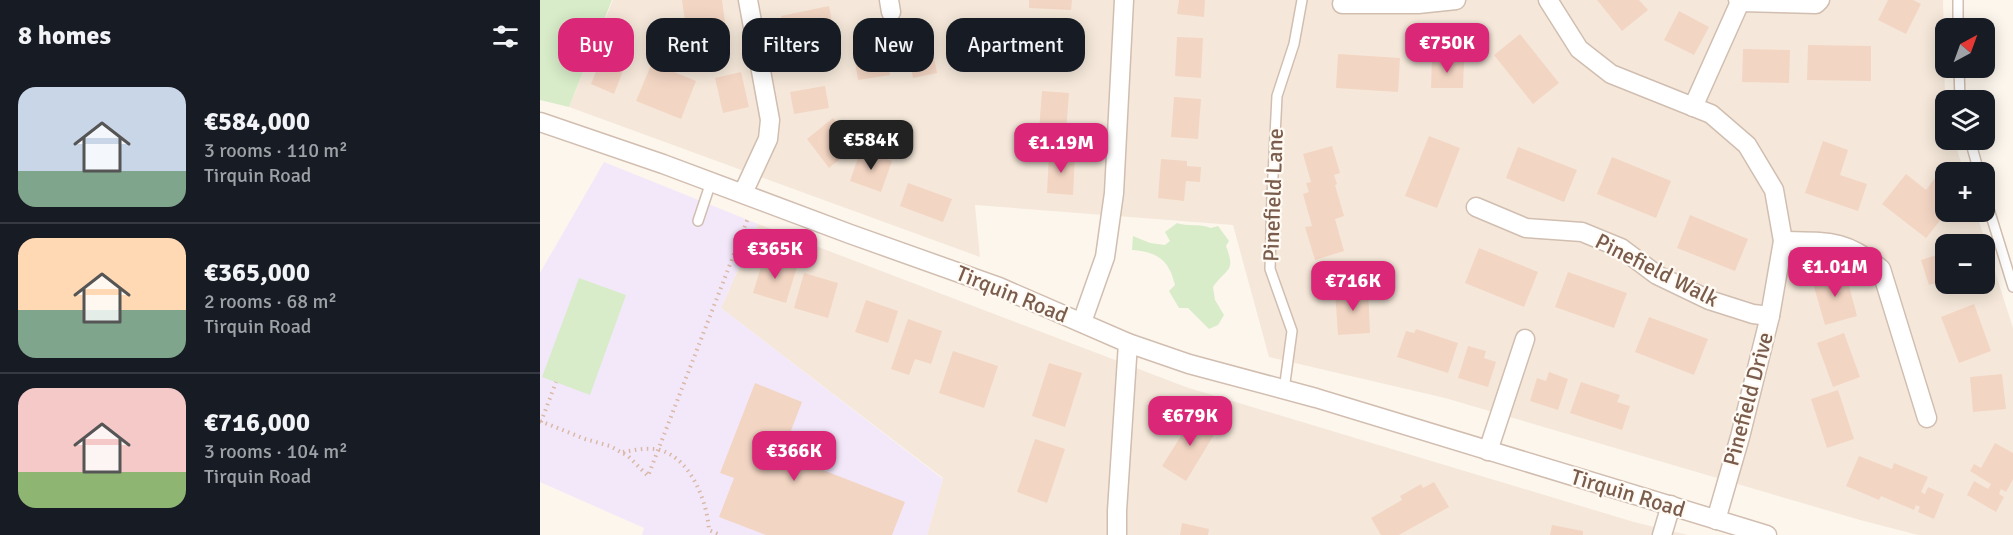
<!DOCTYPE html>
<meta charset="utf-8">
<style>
body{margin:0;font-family:Signika,sans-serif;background:#242831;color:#f1f3f6;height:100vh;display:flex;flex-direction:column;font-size:22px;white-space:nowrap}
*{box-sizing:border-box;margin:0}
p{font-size:20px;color:#9ea1a6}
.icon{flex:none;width:33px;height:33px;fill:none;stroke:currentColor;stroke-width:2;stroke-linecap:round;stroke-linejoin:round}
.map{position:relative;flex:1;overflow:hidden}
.details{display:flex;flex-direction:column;background:#171b24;width:540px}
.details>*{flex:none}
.guide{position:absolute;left:18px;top:18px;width:570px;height:54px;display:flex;gap:12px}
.needle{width:39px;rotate:41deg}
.tools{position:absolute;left:1395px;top:18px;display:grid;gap:12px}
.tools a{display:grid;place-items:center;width:60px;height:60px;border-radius:12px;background:#171b24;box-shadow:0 3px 15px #0003;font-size:30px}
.price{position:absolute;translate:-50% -51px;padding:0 14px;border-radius:12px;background:#db2777;color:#fff;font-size:20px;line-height:39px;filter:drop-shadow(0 2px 3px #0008)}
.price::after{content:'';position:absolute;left:50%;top:36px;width:18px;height:14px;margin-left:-9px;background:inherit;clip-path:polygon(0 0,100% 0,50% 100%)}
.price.on{background:#222;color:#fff}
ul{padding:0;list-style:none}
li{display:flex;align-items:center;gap:18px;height:150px;padding:0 18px}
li+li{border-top:2px solid #363941}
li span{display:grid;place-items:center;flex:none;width:168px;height:120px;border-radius:18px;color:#555}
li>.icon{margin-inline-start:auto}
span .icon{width:72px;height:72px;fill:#fffc;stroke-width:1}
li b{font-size:26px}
h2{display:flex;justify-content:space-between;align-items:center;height:72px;padding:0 18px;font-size:26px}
.tag{padding:0 21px;border-radius:18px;background:#171b24;box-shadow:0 3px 15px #0003;font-size:21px;line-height:54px}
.tag.on{background:#db2777;color:#fff}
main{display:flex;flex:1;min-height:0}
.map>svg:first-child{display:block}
.residential{fill:#f5e8da;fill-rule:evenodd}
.education{fill:#f3e8fa}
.green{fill:#d8ecc9}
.building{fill:#f3d5c3}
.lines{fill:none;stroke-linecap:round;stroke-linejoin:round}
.service-casing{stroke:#d1beb0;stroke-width:12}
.minor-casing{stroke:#d1beb0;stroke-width:21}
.path{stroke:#d9b8a5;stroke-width:4;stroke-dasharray:1.5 4.5;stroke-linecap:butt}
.service{stroke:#fff;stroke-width:9}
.minor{stroke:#fff;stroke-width:18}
.labels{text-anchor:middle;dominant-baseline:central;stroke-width:4.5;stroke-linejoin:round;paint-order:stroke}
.street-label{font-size:22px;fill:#7a5c4d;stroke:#fffaf3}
</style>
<main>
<section class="details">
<h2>8 homes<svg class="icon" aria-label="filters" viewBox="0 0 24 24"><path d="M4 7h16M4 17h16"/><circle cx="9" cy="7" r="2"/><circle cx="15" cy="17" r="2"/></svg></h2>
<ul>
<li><span style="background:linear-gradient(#c9d6e8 70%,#7fa58c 0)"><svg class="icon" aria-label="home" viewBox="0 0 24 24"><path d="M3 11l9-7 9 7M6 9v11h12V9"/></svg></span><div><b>€584,000</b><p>3 rooms · 110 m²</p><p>Tirquin Road</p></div></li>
<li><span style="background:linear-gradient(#ffd9b3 60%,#7fa58c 0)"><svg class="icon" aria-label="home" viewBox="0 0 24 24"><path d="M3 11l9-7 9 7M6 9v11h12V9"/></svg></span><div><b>€365,000</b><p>2 rooms · 68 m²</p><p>Tirquin Road</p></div></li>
<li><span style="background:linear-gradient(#f6c9c9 70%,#8fb573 0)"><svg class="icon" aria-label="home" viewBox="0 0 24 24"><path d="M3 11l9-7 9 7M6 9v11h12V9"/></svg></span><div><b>€716,000</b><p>3 rooms · 104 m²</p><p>Tirquin Road</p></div></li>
</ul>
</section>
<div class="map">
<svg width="1473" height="535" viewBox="0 0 1473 535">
<rect width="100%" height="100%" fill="#fdf6ec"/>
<g class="residential">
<path d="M73 0H1403L1406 140H1414L1424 172H1406V212H1436L1473 328V535H1378L1320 520 905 398 729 357 693 225 435 205 440 257 29 107ZM1406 244H1444V284H1406Z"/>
<path d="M218 224 646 387 1094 522 1148 535H387L403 478 181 308Z"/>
</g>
<path class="education" d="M64 162 218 224 181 308 403 479 387 535H102L104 528 0 482V273Z"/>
<g class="green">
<path d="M0 0H72L29 107 0 100Z"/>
<path d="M637 223C648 227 659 223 671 228L678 226 689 241 686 246C696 273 687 267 673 287L675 300 684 315 678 325 669 329 648 308H639L629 291 635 285C629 260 618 252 592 250L593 236 610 243 625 245 630 241 625 232Z"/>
<path d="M39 278 86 295 50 395 2 377Z"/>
</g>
<g class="building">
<path d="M142 0H182L185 23 146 29Z"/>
<path d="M489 0H532L531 10 489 8Z"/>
<path d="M639 0H665L664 17 637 14Z"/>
<path d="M1057 0H1099L1108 10 1082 31Z"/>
<path d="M1348 0H1373L1381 4 1366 34 1338 20Z"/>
<path d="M289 6 296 43 248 53 241 16Z"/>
<path d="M1139 11 1169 27 1154 55 1124 40Z"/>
<path d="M505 31 531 32 529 69 503 68Z"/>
<path d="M980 34 1019 83 993 104 954 55Z"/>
<path d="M637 37 663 38 661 78 635 76Z"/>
<path d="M390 38 397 73 373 78 366 43Z"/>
<path d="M344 42 350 75 318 80 313 48Z"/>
<path d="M1268 45 1331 46V81L1267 80Z"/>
<path d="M65 49 88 58 74 94 51 84Z"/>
<path d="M1203 49 1250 50 1249 83 1202 82Z"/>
<path d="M798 54 860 58 858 92 796 88Z"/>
<path d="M892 60 924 61 923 88H891Z"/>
<path d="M112 63 156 81 141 119 96 101Z"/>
<path d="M201 72 209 107 183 113 175 78Z"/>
<path d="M285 86 289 108 254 114 250 92Z"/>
<path d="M502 91 529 93 526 132 499 130Z"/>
<path d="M634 97 661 99 658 139 631 137Z"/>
<path d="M293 118 316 146 289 168 267 139Z"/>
<path d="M889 136 920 148 897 208 865 196Z"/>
<path d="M1283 141 1308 150 1300 175 1327 184 1318 211 1265 193Z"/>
<path d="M792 146 800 173 794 175 797 184 795 185 804 216 795 219 804 251 775 260 765 227 772 226 763 194 769 192 766 183 771 182 763 154Z"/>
<path d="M978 147 1037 170 1024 202 966 178Z"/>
<path d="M321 149 352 161 341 192 310 181Z"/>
<path d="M509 153 535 155 533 195 507 193Z"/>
<path d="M1072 157 1131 181 1116 218 1057 194Z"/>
<path d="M621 159 647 161V166L661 167 660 182 646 181 644 201 618 198Z"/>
<path d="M1366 174 1386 190 1398 174 1406 180V213L1386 238 1342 204Z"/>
<path d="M368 183 412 199 403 222 360 206Z"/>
<path d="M1150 215 1208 239 1195 271 1137 248Z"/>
<path d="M1406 246V280L1389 285 1381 260 1400 254 1398 248Z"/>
<path d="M939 248 998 272 984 307 925 283Z"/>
<path d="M224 257 257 267 246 303 213 293Z"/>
<path d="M1305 271 1317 316 1285 325 1272 280Z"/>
<path d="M1028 272 1087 293 1074 328 1015 307Z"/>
<path d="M264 273 298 283 288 318 254 308Z"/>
<path d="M828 289 830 333 798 335 795 291Z"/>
<path d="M326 300 358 311 348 343 315 332Z"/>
<path d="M1434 304 1451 351 1419 363 1401 317Z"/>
<path d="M1109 317 1168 339 1154 375 1095 352Z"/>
<path d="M368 319 402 331 391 364 375 359 369 375 351 369Z"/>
<path d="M876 329 918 343 908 373 857 357 866 331 874 333Z"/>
<path d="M1304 333 1320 377 1293 387 1277 343Z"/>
<path d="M928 346 946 351 944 358 956 362 948 387 918 378Z"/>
<path d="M413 351 458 366 444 408 399 393Z"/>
<path d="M509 363 542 373 525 427 492 416Z"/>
<path d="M1009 372 1028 379 1018 410 990 401 997 378 1006 381Z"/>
<path d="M1462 374 1466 409 1433 412 1430 377Z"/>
<path d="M1041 382 1080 395 1077 402 1090 406 1082 430 1030 413Z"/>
<path d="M215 383 262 402 242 454 365 502 352 535H226L179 517 194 478 180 473Z"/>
<path d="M1298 390 1314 439 1287 448 1271 399Z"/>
<path d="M655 414 678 428 646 481 622 466 641 436 636 432 642 423 647 426Z"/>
<path d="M495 439 525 449 507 503 477 492Z"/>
<path d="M1455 443 1473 453V479L1466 492 1461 489 1459 494 1464 497 1456 512 1427 495 1434 481 1448 489 1451 484 1430 471 1434 464 1441 468Z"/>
<path d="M1319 456 1352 469 1354 463 1388 477 1381 492 1385 494 1388 487 1404 494 1394 519 1378 512 1380 507 1376 505 1374 510 1341 496 1339 500 1306 486Z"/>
<path d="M894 482 909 507 859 535H841L831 518 862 500 860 496 881 484 883 488Z"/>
<path d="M642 523 669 529 668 535H640Z"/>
<path d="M1012 525 1043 531V535H1010Z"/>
</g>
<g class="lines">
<defs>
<g id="service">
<path d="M1418 0V28"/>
<path d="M1419 68 1420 100"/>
<path d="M1430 140 1439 172"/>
<path d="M1444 193 1473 287"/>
<path d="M158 221 171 182"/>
<path d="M744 390 752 331 730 269 732 196 737 96 754 44 762 0"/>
</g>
<g id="minor">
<path d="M349 0 351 12"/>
<path d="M1008 0 1039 49 1071 74 1171 114 1207 145 1234 190 1243 241 1230 316 1200 437 1176 520"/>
<path d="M1198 0 1200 2 1276 4 1280 0"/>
<path d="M802 4H878L916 0"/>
<path d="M1153 107 1200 2"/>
<path d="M0 122 123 164 310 234 459 287 588 343 649 364 776 398 1227 535"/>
<path d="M203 193 228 139 230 120 208 0"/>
<path d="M936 207 986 228 1042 232 1081 248 1117 275 1169 300 1213 314 1230 316"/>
<path d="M1243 241C1288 242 1305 239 1341 269L1387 418"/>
<path d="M542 322 565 257 574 193 584 0"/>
<path d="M948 451 985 339"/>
<path d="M577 535V511L588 343"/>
<path d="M1122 535 1131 505"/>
</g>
</defs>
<use href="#service" class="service-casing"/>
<use href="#minor" class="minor-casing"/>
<g class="path">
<path d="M0 421 45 439 70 446 88 456 108 476 208 218"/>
<path d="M1 422 16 382"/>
<path d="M83 452C95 450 108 447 120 450 151 459 167 501 169 530L180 535"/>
</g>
<use href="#service" class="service"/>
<use href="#minor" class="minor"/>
</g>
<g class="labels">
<g class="street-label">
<text transform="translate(733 195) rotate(-88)">Pinefield Lane</text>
<text transform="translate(1117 270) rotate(27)">Pinefield Walk</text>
<text transform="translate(472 294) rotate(22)">Tirquin Road</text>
<text transform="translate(1208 399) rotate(-75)">Pinefield Drive</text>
<text transform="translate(1088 493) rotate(17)">Tirquin Road</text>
</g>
</g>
</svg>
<div class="tools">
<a><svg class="needle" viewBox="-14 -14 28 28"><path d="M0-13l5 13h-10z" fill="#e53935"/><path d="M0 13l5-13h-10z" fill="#9ea1a6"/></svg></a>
<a><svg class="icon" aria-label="layers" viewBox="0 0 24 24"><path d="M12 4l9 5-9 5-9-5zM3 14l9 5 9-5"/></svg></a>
<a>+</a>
<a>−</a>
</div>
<b class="price" style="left:907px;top:74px">€750K</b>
<b class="price on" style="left:331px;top:171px">€584K</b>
<b class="price" style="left:521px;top:174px">€1.19M</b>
<b class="price" style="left:235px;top:280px">€365K</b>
<b class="price" style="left:1295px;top:298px">€1.01M</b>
<b class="price" style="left:813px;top:312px">€716K</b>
<b class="price" style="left:650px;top:447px">€679K</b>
<b class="price" style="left:254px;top:482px">€366K</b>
<div class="guide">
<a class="tag on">Buy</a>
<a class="tag">Rent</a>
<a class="tag">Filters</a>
<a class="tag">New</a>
<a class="tag">Apartment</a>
</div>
</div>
</main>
